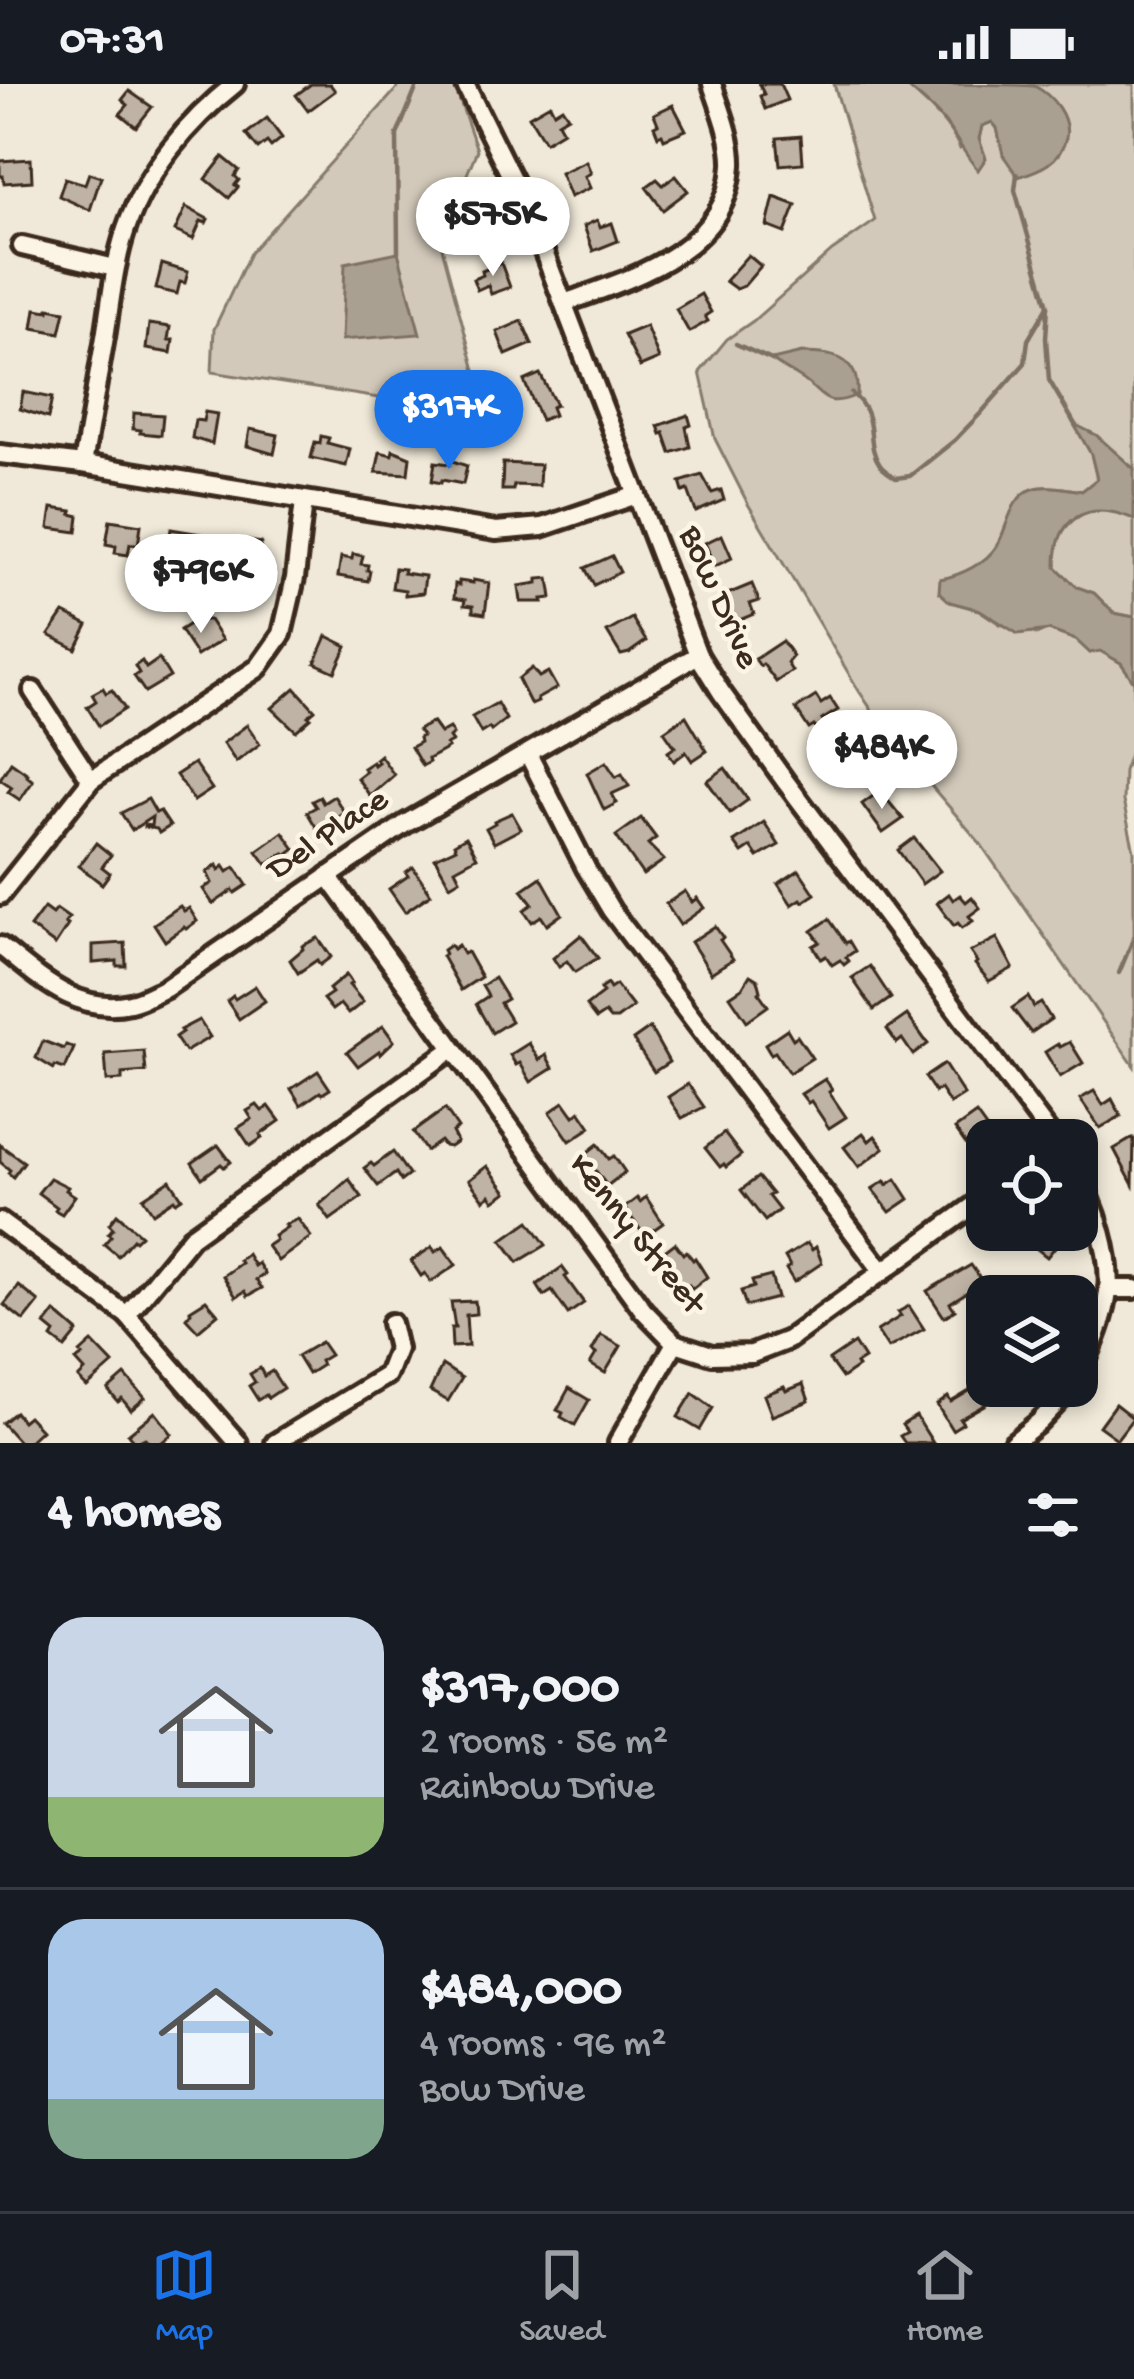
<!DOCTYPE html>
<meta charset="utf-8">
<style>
body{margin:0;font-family:"Gochi Hand",sans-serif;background:#20242c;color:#f1f3f6;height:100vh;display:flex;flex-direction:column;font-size:45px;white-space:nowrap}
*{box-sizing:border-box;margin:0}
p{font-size:39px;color:#9ea1a6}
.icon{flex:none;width:66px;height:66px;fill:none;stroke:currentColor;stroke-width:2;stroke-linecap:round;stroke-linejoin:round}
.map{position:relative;height:1359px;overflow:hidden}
.panel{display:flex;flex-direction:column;background:#171b24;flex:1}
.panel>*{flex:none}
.controls{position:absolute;left:966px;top:1035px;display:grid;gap:24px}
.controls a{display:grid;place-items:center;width:132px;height:132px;border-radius:24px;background:#171b24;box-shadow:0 6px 18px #0003;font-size:60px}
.price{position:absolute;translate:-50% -102px;padding:0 27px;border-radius:42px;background:#fff;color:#222;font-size:39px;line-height:78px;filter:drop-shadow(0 3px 6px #0008)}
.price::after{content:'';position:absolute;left:50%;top:72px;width:36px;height:27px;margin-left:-18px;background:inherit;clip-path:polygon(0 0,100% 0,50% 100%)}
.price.on{background:#1a73e8;color:#fff}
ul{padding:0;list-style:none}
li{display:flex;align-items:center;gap:36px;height:300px;padding:0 48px}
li+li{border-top:3px solid #363941}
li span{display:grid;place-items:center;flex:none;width:336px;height:240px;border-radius:36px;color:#555}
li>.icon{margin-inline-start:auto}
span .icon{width:144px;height:144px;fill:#fffc;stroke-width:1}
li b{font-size:51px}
h2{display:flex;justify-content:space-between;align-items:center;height:144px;padding:0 48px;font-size:51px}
.status{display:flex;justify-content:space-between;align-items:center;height:84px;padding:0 60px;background:#171b24;direction:ltr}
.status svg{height:33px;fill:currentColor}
.menu{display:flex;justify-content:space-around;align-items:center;height:168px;border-top:3px solid #363941;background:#171b24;font-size:33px;color:#9ea1a6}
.menu a{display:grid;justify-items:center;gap:6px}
.menu .on{color:#1a73e8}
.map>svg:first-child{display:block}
.green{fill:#d2c9ba;stroke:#867a6c;stroke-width:3}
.water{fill:#aaa091;stroke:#7e7163;stroke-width:3}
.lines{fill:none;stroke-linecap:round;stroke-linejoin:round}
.stream{stroke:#7e7163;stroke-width:4.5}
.building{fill:#beb3a4;stroke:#3b2a1e;stroke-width:3}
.minor-casing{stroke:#3b2a1e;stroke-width:26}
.minor{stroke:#fcf5e5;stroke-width:16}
.labels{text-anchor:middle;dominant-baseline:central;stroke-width:9;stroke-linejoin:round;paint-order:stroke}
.street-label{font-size:36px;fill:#3b2a1e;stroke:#fcf5e5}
</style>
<div class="status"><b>07:31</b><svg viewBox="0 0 49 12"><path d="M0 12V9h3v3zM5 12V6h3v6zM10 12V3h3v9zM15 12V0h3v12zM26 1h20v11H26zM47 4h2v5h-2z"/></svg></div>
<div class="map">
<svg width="1134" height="1359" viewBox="0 0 1134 1359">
<rect width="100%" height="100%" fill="#f0e9d9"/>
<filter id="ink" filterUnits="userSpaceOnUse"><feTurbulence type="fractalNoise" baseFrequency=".00833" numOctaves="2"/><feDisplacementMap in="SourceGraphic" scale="24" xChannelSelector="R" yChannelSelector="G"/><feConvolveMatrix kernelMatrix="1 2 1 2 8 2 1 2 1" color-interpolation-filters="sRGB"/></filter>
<g filter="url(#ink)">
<g class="green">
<path d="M401 0H454L477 66 460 107 433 130 487 331 212 288 214 245 250 169Z"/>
<path d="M834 0H904C926 20 948 37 960 65L979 55 982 42 992 38 997 44 1004 71 1039 5 1031 0H1134V385L1096 351 1075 342 1091 370 1097 395 1082 407C1067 405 1047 400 1033 405 1011 412 1008 444 997 461 987 479 960 492 940 495L950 518 979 526 1000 540 1036 550 1049 546 1076 556 1090 569 1099 566 1121 579 1134 598V659L1124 687 1123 717 1134 767V982L980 759 891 655 859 607 748 420 715 355 700 288 727 255 753 237 832 167 875 137Z"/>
<path d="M1092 426 1116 427 1134 435V533L1114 529 1094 509 1077 503 1056 483C1055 454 1063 437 1092 426Z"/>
</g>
<g class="water">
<path d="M904 0C926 0 1020 0 1034 2 1053 11 1070 34 1066 54 1060 79 1039 86 1018 93L1003 71 997 44 992 38 982 42 979 55 986 74 978 86C964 70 956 52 942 35 931 22 917 12 904 0Z"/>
<path d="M398 168 420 250 342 256 345 179Z"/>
<path d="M802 269C833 269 860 273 857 311 821 327 824 307 797 292 788 286 780 283 772 276Z"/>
<path d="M1074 340 1096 351 1134 385V435C1089 416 1055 431 1056 483L1077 503 1094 509 1114 529 1134 533V598L1121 579 1100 567 1090 569 1076 556 1049 546 1018 550 980 526 950 518 939 508 940 495C960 492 986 479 997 462 1008 444 1010 412 1033 405 1047 400 1067 405 1082 407L1097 395 1091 370Z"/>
</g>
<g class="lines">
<g class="stream">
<path d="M1017 90 1015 106 1048 222 1046 254 1049 296 1076 342"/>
<path d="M398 168 397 51 418 0"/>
<path d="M736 260 774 277"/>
<path d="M851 309C880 331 864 359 880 381 884 387 891 390 896 394L910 392 955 356 980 330 1025 279 1028 256 1048 222"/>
<path d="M1119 889 1134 853"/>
</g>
</g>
<g class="building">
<path d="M311 0H330L335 7 308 27 296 11Z"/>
<path d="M759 0H780L787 16 765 25 760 12 764 10Z"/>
<path d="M129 7 152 23 136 43 120 30 128 21 122 16Z"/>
<path d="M550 20 554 28 562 23 568 32 558 38 563 47 545 58 529 32Z"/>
<path d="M673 21 686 46 664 55 662 50 658 52 654 42 658 40 654 30Z"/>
<path d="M267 34 282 54 271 63 267 58 258 65 246 50Z"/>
<path d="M801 52 803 79 780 81 777 54Z"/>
<path d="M223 73 239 86 235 92 239 96 235 101 238 103 229 114 206 95Z"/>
<path d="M31 75 32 97 4 99 3 92H0V77Z"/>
<path d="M586 77 591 89 585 92 590 104 570 113 560 89Z"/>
<path d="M89 89 101 93 90 126 59 112 65 94 85 100Z"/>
<path d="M676 92 688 107 663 126 646 103 657 95 663 101Z"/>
<path d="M774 113 796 121 785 149 767 142Z"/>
<path d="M475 121 488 145 469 154 465 146 456 147 453 140 460 136 458 131Z"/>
<path d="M186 123 208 135 206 139 201 137 193 155 175 147Z"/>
<path d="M597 136 600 143 612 139 618 157 593 167 584 142Z"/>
<path d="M748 171 761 182 744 202 736 205 725 197Z"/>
<path d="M501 179 510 203 491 210 488 201 477 206 473 195 483 191 482 187Z"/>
<path d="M162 180 188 188 185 199 180 198 177 210 156 205Z"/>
<path d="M701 210 711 228 705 232 708 237 689 248 676 225Z"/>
<path d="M49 224 65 227 60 249 33 244 36 225 49 227Z"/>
<path d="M522 237 532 260 506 271 497 248Z"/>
<path d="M149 240 170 243 168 256H173L171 269 146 265Z"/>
<path d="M646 242 659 275 640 283 624 251Z"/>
<path d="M540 290 556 321 551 323 554 331 541 336 524 297Z"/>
<path d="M23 308 52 314 48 334 20 325Z"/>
<path d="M205 328 217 330 212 360 192 354 195 336 203 337Z"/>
<path d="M134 329 163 331 161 351 140 349 141 346 133 345Z"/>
<path d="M688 331 691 341 686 343 690 363 671 369 664 349 661 350 658 342Z"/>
<path d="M250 345 278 351 274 370 247 362Z"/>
<path d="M321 352 329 354 327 359 350 365 346 382 311 374 315 358 320 359Z"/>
<path d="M393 366 410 373 408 390 376 388 380 368 392 371Z"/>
<path d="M450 376 467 382 463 400 442 396 441 399 432 397 435 378 450 380Z"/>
<path d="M503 379 540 381 539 402 514 401 513 406H502Z"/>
<path d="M702 391 712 409 721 406 724 416 696 428 688 406 683 408 680 398Z"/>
<path d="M52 424 72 427 71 430 79 432 77 448 49 444Z"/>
<path d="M110 436 141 441 138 461 130 460 128 471 115 469 116 462 106 460Z"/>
<path d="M171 445 201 450 197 472 188 470 187 477 177 475 178 469 167 467Z"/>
<path d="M722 451 732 474 715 482 705 459Z"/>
<path d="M231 454 261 459 257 482 250 481 249 487 237 485 238 478 227 476Z"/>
<path d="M353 470 363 472 361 480 368 481 367 486 370 487 368 497 338 492 341 473 352 475Z"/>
<path d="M612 472 620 488 594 501 585 484Z"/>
<path d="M395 484 404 485 403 489 425 492 423 509 405 511V506L392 504Z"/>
<path d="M549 494 552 514 542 515 543 518H521L519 502 538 499V495Z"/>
<path d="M473 496 489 499 485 530 473 528V522L464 521 465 516 454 514 455 500 459 501V497L473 499Z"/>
<path d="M752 500 759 517 750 520 754 530 735 538 725 511Z"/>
<path d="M64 529 88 541 76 565 49 551Z"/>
<path d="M632 534 646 557 629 569 621 571 607 548Z"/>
<path d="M196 536H209L222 556 197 572 180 546Z"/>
<path d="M327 552 347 562 335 588 315 579Z"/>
<path d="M782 557 793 572 787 579 792 587 776 598 763 580 760 582 755 575Z"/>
<path d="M159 575 170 593 145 608 134 592 139 589 135 582 142 577 146 584Z"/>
<path d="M532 584 539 593 548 588 557 604 537 615 538 618 531 621 518 595Z"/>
<path d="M103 604 106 609 112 606 125 625 99 642 87 623 96 617 92 610Z"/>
<path d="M295 604 315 626 308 632 311 634 296 647 272 624Z"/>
<path d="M816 612 821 620 830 614 838 626 822 636 825 640 817 646 814 642 809 645 796 625Z"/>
<path d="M497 619 506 635 491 647 489 644 481 649 472 633Z"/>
<path d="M686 632 707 667 692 677 686 668 674 677 668 668 675 663 664 647Z"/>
<path d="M432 638 440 649 449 644 453 650 449 654 452 658 446 661 448 664 428 675 429 678 422 682 411 663 420 658 419 654 422 652 418 646Z"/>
<path d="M247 641 260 660 236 678 223 659Z"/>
<path d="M851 661 857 669 863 665 872 677 853 695 850 691 846 695 831 675Z"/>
<path d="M380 671 394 691 370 712 357 694 366 687 363 684 372 678 374 681 378 678 375 675Z"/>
<path d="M11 678 28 690 27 692 33 697 20 716 8 708 12 703 0 695Z"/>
<path d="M606 678 616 693 622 690 629 702 612 710 617 719 604 726 587 689Z"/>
<path d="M194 679 212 705 194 717 176 691Z"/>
<path d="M725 684 748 716 730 729 707 697Z"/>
<path d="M880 707 903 735 883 749 862 720Z"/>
<path d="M334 712 344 728 325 740 327 743 319 748 307 728 316 723 312 717 320 713 323 719Z"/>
<path d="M148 715 156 729 160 727 170 742 159 749 157 745 144 743V741L151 742 152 733 132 746 121 729Z"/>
<path d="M512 729 521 745 494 759 486 744 495 739 494 737Z"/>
<path d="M641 734 656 754 648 760 664 776 643 791 616 752Z"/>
<path d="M764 738 779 761 758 773 751 763 742 769 734 758Z"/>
<path d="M283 748 295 765 286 772 284 769 267 781 257 767Z"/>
<path d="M466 753 477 773 455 785 460 795 450 801 435 774 456 764 454 760Z"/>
<path d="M914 754 940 787 922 800 898 766Z"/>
<path d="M96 759 111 771 102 783 110 789 102 800 79 782Z"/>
<path d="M217 781 219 786 224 782 228 788 235 783 247 801 235 809 233 806 213 820 203 805 212 799 207 788Z"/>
<path d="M413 783 431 810 405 828 389 805 408 792 406 788Z"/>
<path d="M799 786 815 810 803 818 801 815 792 821 778 800Z"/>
<path d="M541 793 562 830 547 841 541 832 532 838 524 826 533 820 522 806Z"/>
<path d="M685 807 692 818 697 814 704 824 680 841 666 820Z"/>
<path d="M949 810 953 816 960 811 966 818 972 813 980 824 969 832 973 837 962 844 958 839 954 842 937 819Z"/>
<path d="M180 822 184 827 189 824 197 837 186 845 184 843 165 857 154 840Z"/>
<path d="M44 824 52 830 56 825 69 834 65 839 68 841 55 861 30 843Z"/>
<path d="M829 835 846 859 849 857 855 867 846 873 849 877 844 881 840 876 832 881 826 872 821 875 813 862 820 858 812 847Z"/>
<path d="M715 842 723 854 720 856 733 875 711 889 691 858Z"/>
<path d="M581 851 598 874 575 888 567 877 559 883 553 874Z"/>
<path d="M318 854 331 873 320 881 317 876 298 889 290 876 303 865 302 862Z"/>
<path d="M997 854 1013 884 989 897 975 880 977 878 970 868Z"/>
<path d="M125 859 126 882H117V877L93 879V861Z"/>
<path d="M450 861 453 865 458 861 463 870 467 868 481 893 461 906 442 872 445 870 443 866Z"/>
<path d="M870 882 891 914 874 926 852 894Z"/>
<path d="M346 891 352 899 349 901 363 918 348 930 340 920 332 926 323 915 332 909 329 905Z"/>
<path d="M750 891 758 896 761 907 759 909 768 922 747 937 730 912 742 904Z"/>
<path d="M494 894 507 915 500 919 511 937 492 949 476 920 488 912 482 902Z"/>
<path d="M607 900 610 905 616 901 633 923 617 935H610L605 929 596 935 586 922 603 909 600 905Z"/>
<path d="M255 902 265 917 239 935 227 917 233 912 235 915Z"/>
<path d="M1028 913 1034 923 1041 919 1051 935 1031 949 1012 924Z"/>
<path d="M907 931 928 960 913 971 902 955 897 959 887 945Z"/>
<path d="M199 936 210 953 185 968 175 953 182 948 180 946Z"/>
<path d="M383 942 394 957 380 970 379 967 358 982 347 968Z"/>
<path d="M650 944 669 978 654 988 633 956Z"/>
<path d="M787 945 793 955 797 952 812 974 789 989 775 968 771 970 765 960Z"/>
<path d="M43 957 64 965 66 961 74 964 65 985 55 982 54 985 36 974Z"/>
<path d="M1070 958 1083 979 1060 993 1045 968 1058 960 1060 963Z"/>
<path d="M529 959 539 976 546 971 553 984 531 998 520 979 516 981 510 971Z"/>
<path d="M144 967 146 988 122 990V996L107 997 105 970Z"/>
<path d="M944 980 964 1011 950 1020 940 1005 935 1008 925 993Z"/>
<path d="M318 987 330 1005 322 1010 320 1008 301 1021 291 1005Z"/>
<path d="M825 995 832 1005 829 1008 846 1033 829 1044 811 1017 808 1019 801 1010Z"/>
<path d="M688 1000 704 1023 682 1034 668 1013Z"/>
<path d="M1094 1007 1103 1021 1112 1015 1121 1032 1100 1044 1080 1015Z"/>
<path d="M564 1018 574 1032 580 1027 591 1043 570 1057 550 1028Z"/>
<path d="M257 1021 262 1027 269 1022 280 1037 260 1051 262 1054 250 1062 238 1044 252 1035 247 1027Z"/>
<path d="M445 1025 458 1044 452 1048 457 1058 450 1063 444 1062 440 1057 426 1067 413 1048Z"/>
<path d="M976 1030 991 1051 970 1066 955 1045Z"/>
<path d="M724 1049 741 1071 726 1083 724 1080 720 1083 705 1064Z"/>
<path d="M863 1049 869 1057 875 1052 884 1064 859 1083 844 1063Z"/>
<path d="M1133 1054 1134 1055 1133 1101 1114 1065Z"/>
<path d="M598 1060 609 1075 614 1072 625 1088 607 1102 584 1071Z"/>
<path d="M0 1061 24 1078 13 1093 8 1089 10 1086 0 1078Z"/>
<path d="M218 1061 231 1078 224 1083 221 1080 202 1094 192 1079Z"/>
<path d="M393 1068 409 1091 401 1097 396 1089 378 1102 364 1084 371 1079 374 1082Z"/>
<path d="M487 1082 507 1108 494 1117 490 1111 484 1116 469 1096Z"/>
<path d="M758 1093 772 1110 768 1112 779 1126 765 1137 741 1106Z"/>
<path d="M50 1094 68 1103 66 1106 75 1112 62 1130 55 1126 57 1123 38 1109Z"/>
<path d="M349 1095 362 1113 330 1136 319 1121Z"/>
<path d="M896 1095 909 1115 890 1128 872 1105 885 1097 887 1101Z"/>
<path d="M170 1096 182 1114 176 1118 174 1115 153 1129 143 1114Z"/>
<path d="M646 1113 663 1139 645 1152 624 1124 637 1114 640 1118Z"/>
<path d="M117 1130 141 1151 135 1157 133 1155 118 1172 104 1160 111 1152 108 1150 113 1144 109 1140Z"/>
<path d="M298 1135 311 1153 278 1177 267 1162 276 1156 274 1152 287 1143 285 1141Z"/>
<path d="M529 1137 546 1161 518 1178 502 1156Z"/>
<path d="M1019 1146H1047L1060 1157 1047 1173 1017 1149Z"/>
<path d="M675 1159 683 1170 686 1167 693 1176 695 1174 707 1193 692 1205 689 1201 683 1205 658 1172Z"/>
<path d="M807 1159 812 1166 816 1163 822 1179 794 1198 786 1185 790 1182 785 1173Z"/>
<path d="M432 1163 435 1168 443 1163 456 1181 431 1198 425 1189 421 1192 411 1177Z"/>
<path d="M247 1170 254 1182 258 1179 265 1190 256 1196 262 1204 248 1212 245 1207 236 1213 223 1192 241 1179 239 1176Z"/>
<path d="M971 1181 983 1198 950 1219 955 1226 944 1233 927 1207Z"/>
<path d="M562 1183 568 1191 565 1193 584 1219 568 1230 552 1207 544 1212 537 1201Z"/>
<path d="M771 1192 777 1214 746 1222 741 1207 754 1203 752 1197Z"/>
<path d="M19 1202 39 1218 24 1237 4 1221Z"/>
<path d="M206 1216 218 1230 198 1247 186 1234 191 1228 190 1226Z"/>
<path d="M475 1217 476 1230 466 1231 468 1262 452 1263 451 1244H455L451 1218Z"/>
<path d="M909 1222 924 1245 888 1264 877 1247 901 1232 898 1228Z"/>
<path d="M55 1228 78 1248 65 1264 52 1254 55 1249 45 1241Z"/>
<path d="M601 1251 621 1262 605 1289 590 1280 596 1270 592 1267Z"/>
<path d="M92 1258 113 1280 87 1303 78 1294 85 1287 76 1277 83 1272 80 1269Z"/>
<path d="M321 1258 330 1271 320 1277 322 1281 308 1290 297 1272Z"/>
<path d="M854 1259 864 1275 856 1280 858 1283 842 1294 829 1276Z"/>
<path d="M442 1281 462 1294 448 1317 430 1307Z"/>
<path d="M260 1284 264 1292 272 1287 283 1304 268 1314 266 1311 258 1316 249 1302 255 1298 250 1290Z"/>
<path d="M125 1291 145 1314 131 1326 122 1315 118 1318 108 1306Z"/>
<path d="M803 1300 809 1317 772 1332 764 1311 784 1303 786 1307Z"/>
<path d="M976 1303 986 1320 960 1335 963 1339 952 1346 937 1321 948 1313 951 1318Z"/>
<path d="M569 1304 589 1316 575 1341 561 1333 563 1329 557 1326Z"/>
<path d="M693 1309 713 1324 700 1346 678 1333Z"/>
<path d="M1115 1320 1133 1334 1117 1355 1099 1342Z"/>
<path d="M15 1328 22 1337 28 1332 41 1346 27 1359H20L2 1339Z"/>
<path d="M155 1328 172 1350 161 1359H150L145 1354 135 1359 128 1350Z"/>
<path d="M916 1332 933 1359H905L900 1352 907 1348 902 1341Z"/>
</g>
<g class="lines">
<defs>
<g id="minor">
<path d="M465 0 529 129 698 571 721 608 785 697 1054 1056"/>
<path d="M22 162 115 184"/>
<path d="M564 219C631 195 728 166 732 81 733 55 720 24 712 0"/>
<path d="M0 370 83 380 496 447 542 443 637 411"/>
<path d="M83 380C90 338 98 295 105 253 111 217 114 180 126 145 146 87 188 37 235 0"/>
<path d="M33 607 91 696"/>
<path d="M528 670 586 784 611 826 883 1188"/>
<path d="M328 792 643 1226 675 1259 712 1271 752 1270 788 1256 987 1112"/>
<path d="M0 811 91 696 258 584 282 550 295 494 304 417"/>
<path d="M0 862C38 892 77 931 130 919 142 917 155 909 166 904L405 740 698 571"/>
<path d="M1077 1091C1096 1120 1112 1174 1108 1208 1104 1239 1089 1269 1077 1298"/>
<path d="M0 1138 127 1231 238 1359"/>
<path d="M1108 1205H1134"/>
<path d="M127 1231 191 1153 451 966"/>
<path d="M275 1359 387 1291 397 1265 391 1239"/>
<path d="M618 1359 675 1259"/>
<path d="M1013 1359 1039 1338 1073 1302"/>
</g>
</defs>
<use href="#minor" class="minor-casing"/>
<use href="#minor" class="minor"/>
</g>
</g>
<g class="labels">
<g class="street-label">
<text transform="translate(717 514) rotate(66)">Bow Drive</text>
<text transform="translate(329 752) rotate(-34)">Del Place</text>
<text transform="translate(635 1151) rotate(51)">Kenny Street</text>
</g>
</g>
</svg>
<div class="controls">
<a><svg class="icon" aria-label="locate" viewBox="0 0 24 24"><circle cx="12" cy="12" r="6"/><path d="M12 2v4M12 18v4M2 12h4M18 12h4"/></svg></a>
<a><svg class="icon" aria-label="layers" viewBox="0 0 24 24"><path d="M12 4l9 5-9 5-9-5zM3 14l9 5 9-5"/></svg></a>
</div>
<b class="price" style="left:493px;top:195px">$575K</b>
<b class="price on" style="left:449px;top:388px">$317K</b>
<b class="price" style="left:201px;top:552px">$796K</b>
<b class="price" style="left:882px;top:728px">$484K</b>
</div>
<section class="panel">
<h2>4 homes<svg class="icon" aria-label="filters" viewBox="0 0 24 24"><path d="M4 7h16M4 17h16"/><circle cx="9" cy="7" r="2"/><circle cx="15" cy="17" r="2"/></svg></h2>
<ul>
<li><span style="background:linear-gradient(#c9d6e8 75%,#8fb573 0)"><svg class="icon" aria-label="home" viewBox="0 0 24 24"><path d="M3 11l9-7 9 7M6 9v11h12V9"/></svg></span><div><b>$317,000</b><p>2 rooms · 56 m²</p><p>Rainbow Drive</p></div></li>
<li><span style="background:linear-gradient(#a9c7e8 75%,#7fa58c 0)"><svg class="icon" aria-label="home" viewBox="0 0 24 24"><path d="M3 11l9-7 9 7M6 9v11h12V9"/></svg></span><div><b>$484,000</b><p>4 rooms · 96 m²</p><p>Bow Drive</p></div></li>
</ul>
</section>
<nav class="menu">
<a class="on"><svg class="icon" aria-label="map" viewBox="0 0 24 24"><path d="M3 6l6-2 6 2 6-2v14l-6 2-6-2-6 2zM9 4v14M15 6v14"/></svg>Map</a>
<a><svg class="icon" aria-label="saved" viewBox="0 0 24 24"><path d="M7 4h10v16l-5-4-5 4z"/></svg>Saved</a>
<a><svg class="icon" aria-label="home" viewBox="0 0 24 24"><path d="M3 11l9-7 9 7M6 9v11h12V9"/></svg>Home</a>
</nav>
